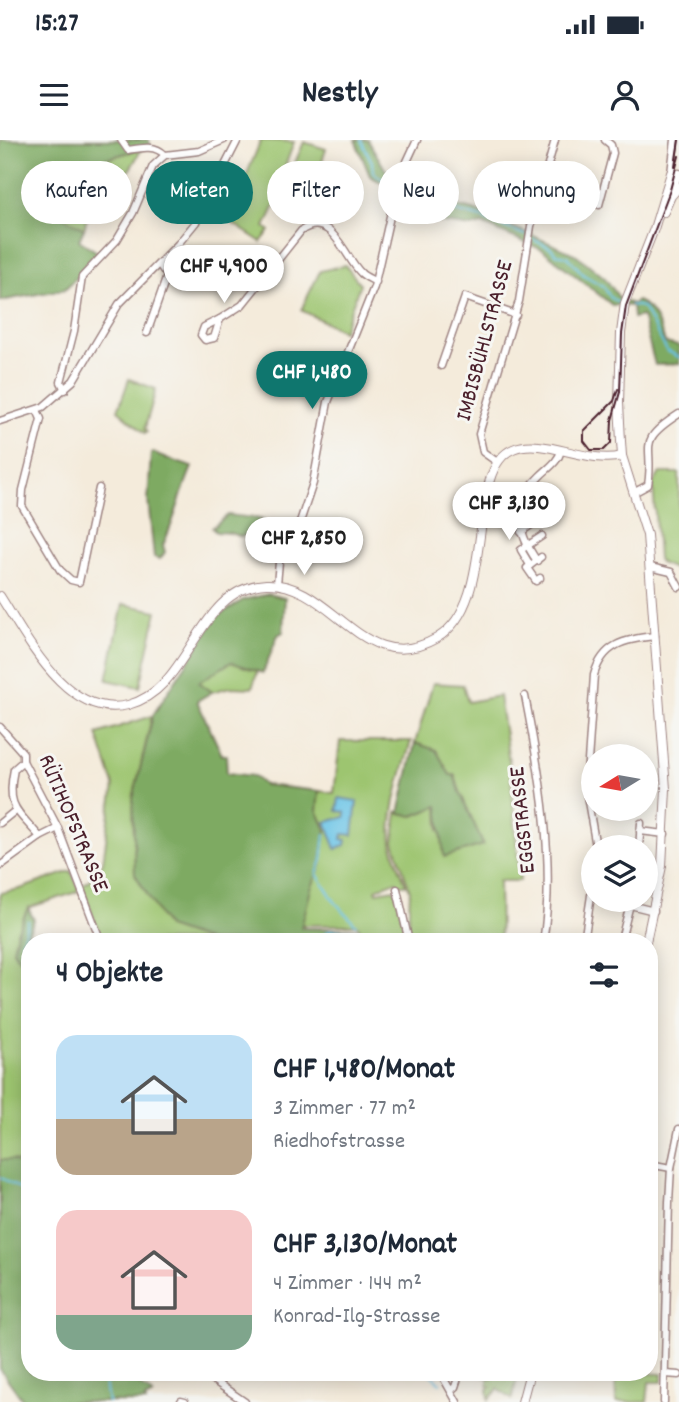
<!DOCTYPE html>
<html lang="de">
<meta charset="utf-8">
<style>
body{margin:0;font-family:Dekko,sans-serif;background:#f2f2f3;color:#1f2937;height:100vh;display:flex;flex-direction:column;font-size:26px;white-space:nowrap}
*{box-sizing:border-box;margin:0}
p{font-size:23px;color:#747a83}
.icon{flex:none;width:38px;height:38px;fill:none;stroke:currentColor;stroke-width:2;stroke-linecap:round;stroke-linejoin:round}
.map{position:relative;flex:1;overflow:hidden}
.side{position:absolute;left:21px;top:793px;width:637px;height:448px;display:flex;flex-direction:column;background:#fff;border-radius:28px;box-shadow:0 4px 18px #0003}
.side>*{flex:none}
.guide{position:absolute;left:21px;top:21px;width:637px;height:63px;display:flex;gap:14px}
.needle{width:46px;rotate:259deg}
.tools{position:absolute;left:581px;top:604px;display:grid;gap:14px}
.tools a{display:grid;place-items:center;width:77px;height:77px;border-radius:50%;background:#fff;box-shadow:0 4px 18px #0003;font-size:35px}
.price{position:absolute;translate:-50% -60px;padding:0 16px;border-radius:24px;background:#fff;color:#222;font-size:23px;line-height:46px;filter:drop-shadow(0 2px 4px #0008)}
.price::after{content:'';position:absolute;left:50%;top:42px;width:21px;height:16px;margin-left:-10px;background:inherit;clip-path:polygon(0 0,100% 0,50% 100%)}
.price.selected{background:#0f766e;color:#fff}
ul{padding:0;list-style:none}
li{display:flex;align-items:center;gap:21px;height:175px;padding:0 35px}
li span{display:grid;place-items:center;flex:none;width:196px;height:140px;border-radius:21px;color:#555}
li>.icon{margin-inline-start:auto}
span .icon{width:84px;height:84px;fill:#fffc;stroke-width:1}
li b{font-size:30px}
h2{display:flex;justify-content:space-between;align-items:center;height:84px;padding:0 35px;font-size:30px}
.pill{padding:0 24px;border-radius:32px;background:#fff;box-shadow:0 4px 18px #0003;font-size:24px;line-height:63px}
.pill.selected{background:#0f766e;color:#fff}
.status{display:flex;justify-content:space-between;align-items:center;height:49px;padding:0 35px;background:#fff;direction:ltr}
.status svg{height:19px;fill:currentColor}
header{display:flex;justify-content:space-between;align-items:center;height:91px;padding:0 35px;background:#fff;font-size:32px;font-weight:700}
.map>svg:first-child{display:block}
.green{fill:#9dc570;stroke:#74724e;stroke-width:2}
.forest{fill:#7eaa62;stroke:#646446;stroke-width:2}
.water{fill:#68c3e6;stroke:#597188;stroke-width:2}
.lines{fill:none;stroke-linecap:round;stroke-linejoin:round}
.stream{stroke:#68c3e6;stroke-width:2}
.minor-casing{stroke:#9f8583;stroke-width:9}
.major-casing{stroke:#9f8583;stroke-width:10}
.minor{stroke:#fff;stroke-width:6}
.major{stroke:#fff;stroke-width:8}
.tram{stroke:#4a1f2b;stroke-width:2}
.labels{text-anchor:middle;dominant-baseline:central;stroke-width:6;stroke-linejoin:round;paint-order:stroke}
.street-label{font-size:23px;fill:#4a1f2b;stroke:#f6f6f2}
</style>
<div class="status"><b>15:27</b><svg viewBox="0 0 49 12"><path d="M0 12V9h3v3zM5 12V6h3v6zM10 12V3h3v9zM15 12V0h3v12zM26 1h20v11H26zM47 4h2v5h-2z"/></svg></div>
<header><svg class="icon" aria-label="menu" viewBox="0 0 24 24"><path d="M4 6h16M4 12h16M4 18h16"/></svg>Nestly<svg class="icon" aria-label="person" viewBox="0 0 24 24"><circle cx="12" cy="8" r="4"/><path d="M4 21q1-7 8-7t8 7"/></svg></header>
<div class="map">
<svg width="679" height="1262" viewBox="0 0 679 1262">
<rect width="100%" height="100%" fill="#f6f6f2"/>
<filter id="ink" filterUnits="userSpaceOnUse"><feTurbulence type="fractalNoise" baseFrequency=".0143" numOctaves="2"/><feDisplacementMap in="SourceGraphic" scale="14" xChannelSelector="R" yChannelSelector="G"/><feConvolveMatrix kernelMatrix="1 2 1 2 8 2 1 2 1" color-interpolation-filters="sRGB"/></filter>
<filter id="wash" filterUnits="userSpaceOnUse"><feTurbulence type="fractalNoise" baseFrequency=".00686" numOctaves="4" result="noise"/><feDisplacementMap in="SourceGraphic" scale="28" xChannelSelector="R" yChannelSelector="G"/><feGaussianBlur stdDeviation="1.57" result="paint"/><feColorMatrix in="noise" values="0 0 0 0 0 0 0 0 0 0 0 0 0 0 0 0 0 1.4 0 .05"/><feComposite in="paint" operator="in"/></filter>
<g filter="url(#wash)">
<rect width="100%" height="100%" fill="#f4ebdb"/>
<g class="green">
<path d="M261 0 294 2 278 46 279 57 265 87 270 91 261 102 229 81 204 78 221 43 240 51Z"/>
<path d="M304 2 326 9 312 53 286 44Z"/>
<path d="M141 9C131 33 116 44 104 67L91 63 84 89 47 68 40 69 37 63 54 39 88 24Z"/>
<path d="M345 125 360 144 343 191 301 170 320 131Z"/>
<path d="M129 239 156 249 145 288 147 292 145 293 118 270Z"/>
<path d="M660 333H679V436L674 429 660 423 658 419 653 344Z"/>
<path d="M123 464 157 471 140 547 107 540Z"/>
<path d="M231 522 258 531 252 548 230 547 212 552 198 542Z"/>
<path d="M433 543 463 545 468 562 499 556 510 628 520 741H499L500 801H410L408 788 410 751 394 702 397 672 414 676 438 665 439 690 464 666 455 635H450L436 610 415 603Z"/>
<path d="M152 576 133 659 135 734 167 787 209 801H102L82 746 96 734 103 722 114 645 97 594Z"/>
<path d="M340 601H411C403 631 388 673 392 703 394 717 401 731 406 745H398L396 741 376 749 377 752 393 749 396 752 407 801H371L356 785H301L326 690 317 670 319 651 334 653Z"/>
<path d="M71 731 79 748 77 752 28 768 17 792 14 811 30 835V1028L13 1020H0V753L20 749Z"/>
<path d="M485 1232H491L490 1238 492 1239 496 1232H519L512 1259 498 1249 489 1260 488 1249 491 1247 488 1245V1236L484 1237Z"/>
<path d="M615 1232 662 1234V1242H649L647 1262H616Z"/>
</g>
<g class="forest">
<path d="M0 0H149L150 6 88 24 54 39 37 63 40 69 47 67 84 89 79 100 100 114 65 149 0 161Z"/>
<path d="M355 0H368L392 41 430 60 474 70 577 115 605 138 620 159 632 164 637 161C654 168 660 186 665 203L679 206V224L655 225 642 176 633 178 632 166 612 165 543 110 482 84 472 87 429 81 430 70 370 36Z"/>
<path d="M154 312 159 316 192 327C181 352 175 380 163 405L165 412 160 419 154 417 148 360 151 313Z"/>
<path d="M228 375 263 379 242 397 230 393 216 392 212 388Z"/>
<path d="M268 454 285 458 283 492 278 495 263 533 231 522 199 542 212 552 197 561 222 615H226L227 633 254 636 264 645 319 651 317 670 326 690 321 725 311 749 301 788 355 789 368 801H209L167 787 135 734 133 659 153 575 217 477 243 460Z"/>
<path d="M415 603 436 610 450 635H454C462 660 474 681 483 705L444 717 438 666 413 676 399 673Z"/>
<path d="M28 768 34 780 27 796 30 801V835L13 810 17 792Z"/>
<path d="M0 1020H13L30 1028V1232H128L140 1245 153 1255 145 1259 146 1262H24L0 1229Z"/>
</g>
<path class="water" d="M339 658 357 661 353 695 343 694 342 699 346 700 345 705 336 709 326 682 345 677V672L337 671Z"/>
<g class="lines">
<g class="stream">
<path d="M361 0 372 22 373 32 390 45"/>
<path d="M402 50 423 60 433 69 456 71 485 79 525 95"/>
<path d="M534 100 551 108 556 114 567 116 584 135 603 146 611 158 619 163"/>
<path d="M631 165 643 167 667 211 679 217"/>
<path d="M325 695 322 720 317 734 335 762 356 785"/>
<path d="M28 781 22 802 30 818"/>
<path d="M314 802 330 790 359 791 368 802"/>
<path d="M0 1037 30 1055"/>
<path d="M428 1232 440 1243"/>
<path d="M104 1235 108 1262"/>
</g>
</g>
</g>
<g filter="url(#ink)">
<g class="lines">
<defs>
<g id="minor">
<path d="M121 0 128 10C140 8 155 4 165 15"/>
<path d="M671 33 675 0"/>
<path d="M672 54 679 33"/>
<path d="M599 65 613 13 611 5 605 0"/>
<path d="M220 179 242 165 301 91C331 69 345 118 361 133 365 137 371 139 376 142"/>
<path d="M220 179 214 198 205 200 201 195 204 187Z"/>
<path d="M147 193 167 136 159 124"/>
<path d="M441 226 465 157 516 175"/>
<path d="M65 250 61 242 74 191 82 137 117 100 133 73 153 26 165 15 199 11 224 0"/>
<path d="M37 270 41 279 23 350 22 366 60 430 71 440 79 442 99 348"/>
<path d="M0 281 43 267 73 241 119 164 178 104 196 82 238 0"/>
<path d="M497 322 483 312 479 294 519 161 531 86 555 0"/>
<path d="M635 352 648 345C655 304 634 303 679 274"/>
<path d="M521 392 531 385"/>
<path d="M537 421C516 391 512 363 540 336 548 328 558 322 561 311"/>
<path d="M530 425 521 410 542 396"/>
<path d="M650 427 671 432 679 447"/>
<path d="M540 438 536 441 527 428 541 417"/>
<path d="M277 444 279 422 301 379 313 343 328 262 374 147 398 41 417 0"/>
<path d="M525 556C540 633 556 724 543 802"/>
<path d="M0 587 23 613V621L58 688 101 802"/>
<path d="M23 621 14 629C6 668 17 670 40 697"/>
<path d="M0 683 16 670"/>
<path d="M640 691 665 694"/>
<path d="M596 707 586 650 594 535C603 504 625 499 655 496"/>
<path d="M639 707 641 683"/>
<path d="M0 726 40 697 58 688"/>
<path d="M397 749 409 802"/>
<path d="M630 765 654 771"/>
<path d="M622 796 631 760"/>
<path d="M584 802 593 742"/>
<path d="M649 1024 671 1028"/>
<path d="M201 1232 245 1262"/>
<path d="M440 1232 457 1262"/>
<path d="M665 1234 679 1235"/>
<path d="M451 1250 455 1247 460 1232"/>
<path d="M181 1261 185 1262"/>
<path d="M664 1262 669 1062 671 1028 679 989"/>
</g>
<g id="major">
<path d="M664 72 671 56 679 47"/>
<path d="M0 456C27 498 67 580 128 565 193 548 195 448 266 444 333 441 362 541 437 498 499 461 464 330 513 309 543 296 587 325 622 316"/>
<path d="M646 802 662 726 666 649 647 395 622 316 621 301 619 263 621 193 625 163 654 89 671 33 679 34"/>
<path d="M522 1262 530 1232"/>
</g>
</defs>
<use href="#minor" class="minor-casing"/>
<use href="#major" class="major-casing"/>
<use href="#minor" class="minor"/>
<use href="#major" class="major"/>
<g class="tram">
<path d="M675 26 679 0"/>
<path d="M618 249 614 261 584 291V301L591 310H604L611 303 612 280 620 252 622 194 626 166 670 50 679 16"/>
</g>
</g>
</g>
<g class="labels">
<g class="street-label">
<text transform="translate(486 201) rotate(-75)">IMBISBÜHLSTRASSE</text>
<text transform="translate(524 680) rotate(-96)">EGGSTRASSE</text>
<text transform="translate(72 684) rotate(67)">RÜTIHOFSTRASSE</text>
</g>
</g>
</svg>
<div class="tools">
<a><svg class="needle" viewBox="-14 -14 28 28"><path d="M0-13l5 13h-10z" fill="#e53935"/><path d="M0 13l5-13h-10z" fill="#747a83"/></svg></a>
<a><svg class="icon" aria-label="layers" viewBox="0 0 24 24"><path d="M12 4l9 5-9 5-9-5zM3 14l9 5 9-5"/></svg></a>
</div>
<b class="price" style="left:224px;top:165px">CHF 4,900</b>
<b class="price selected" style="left:312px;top:271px">CHF 1,480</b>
<b class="price" style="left:509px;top:402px">CHF 3,130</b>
<b class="price" style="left:304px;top:437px">CHF 2,850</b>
<div class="guide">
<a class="pill">Kaufen</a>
<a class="pill selected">Mieten</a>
<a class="pill">Filter</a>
<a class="pill">Neu</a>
<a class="pill">Wohnung</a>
</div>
<section class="side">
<h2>4 Objekte<svg class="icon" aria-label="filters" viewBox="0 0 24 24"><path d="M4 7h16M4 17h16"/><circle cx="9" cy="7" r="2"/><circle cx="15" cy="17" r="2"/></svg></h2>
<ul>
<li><span style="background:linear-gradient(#bfe0f5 60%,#b9a48a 0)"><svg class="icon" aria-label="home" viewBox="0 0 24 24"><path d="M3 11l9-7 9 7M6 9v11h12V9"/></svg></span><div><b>CHF 1,480/Monat</b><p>3 Zimmer · 77 m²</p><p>Riedhofstrasse</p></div></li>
<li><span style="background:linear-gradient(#f6c9c9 75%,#7fa58c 0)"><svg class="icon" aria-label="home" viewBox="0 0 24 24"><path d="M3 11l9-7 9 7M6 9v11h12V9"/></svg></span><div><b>CHF 3,130/Monat</b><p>4 Zimmer · 144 m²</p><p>Konrad-Ilg-Strasse</p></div></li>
</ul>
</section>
</div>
